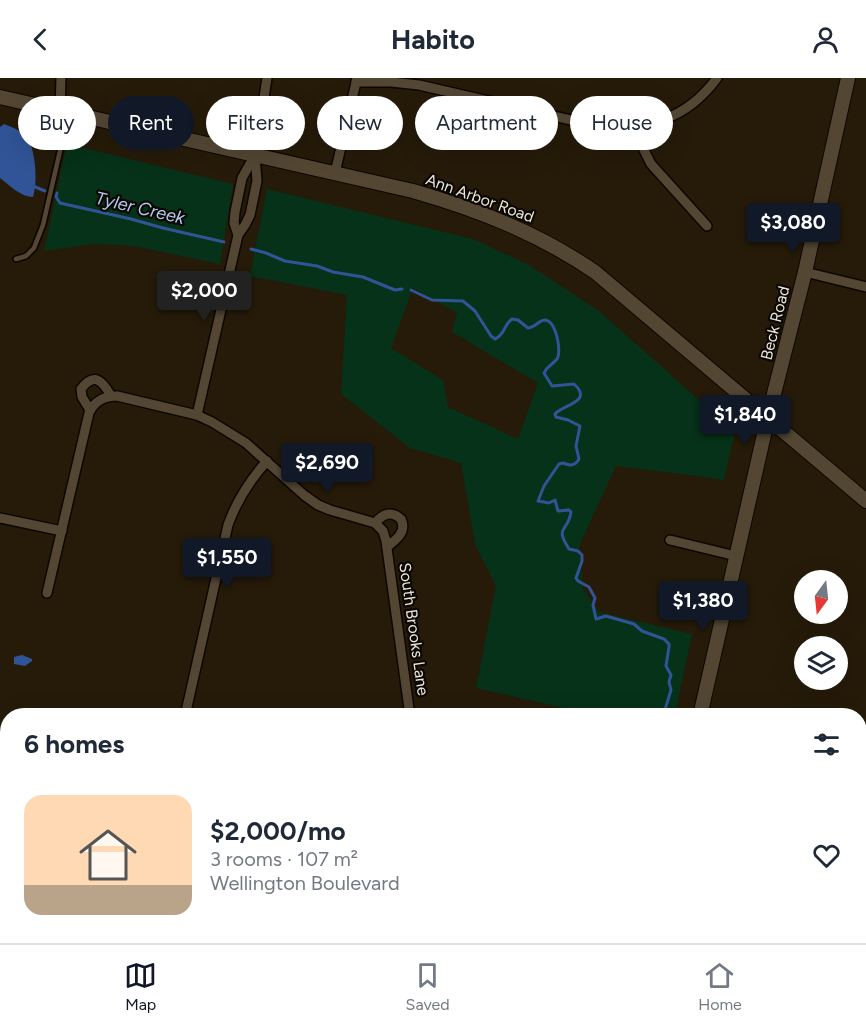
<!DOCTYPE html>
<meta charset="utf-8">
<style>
body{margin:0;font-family:Figtree,sans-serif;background:#f2f2f3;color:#1f2937;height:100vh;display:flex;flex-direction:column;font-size:22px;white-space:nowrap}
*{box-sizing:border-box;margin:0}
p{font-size:20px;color:#747a83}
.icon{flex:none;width:33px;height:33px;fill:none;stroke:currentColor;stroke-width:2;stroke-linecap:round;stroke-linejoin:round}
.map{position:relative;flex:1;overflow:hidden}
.drawer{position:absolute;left:0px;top:630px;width:867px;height:236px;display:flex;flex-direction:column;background:#fff;border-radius:24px 24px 0 0;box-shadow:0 6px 24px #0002}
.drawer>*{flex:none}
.hud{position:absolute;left:18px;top:18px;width:831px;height:54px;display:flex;gap:12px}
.needle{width:39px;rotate:195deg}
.fabs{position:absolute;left:794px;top:492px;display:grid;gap:12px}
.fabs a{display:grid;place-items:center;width:54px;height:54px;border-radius:50%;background:#fff;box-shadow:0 6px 24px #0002;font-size:30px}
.price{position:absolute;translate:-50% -51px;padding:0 14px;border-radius:6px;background:#111827;color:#fff;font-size:20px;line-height:39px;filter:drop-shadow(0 2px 3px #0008)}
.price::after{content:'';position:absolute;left:50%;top:36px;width:18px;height:14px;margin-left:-9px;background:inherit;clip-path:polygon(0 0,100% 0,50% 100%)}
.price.on{background:#222;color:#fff}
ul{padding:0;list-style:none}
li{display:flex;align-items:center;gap:18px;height:150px;padding:0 24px}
li span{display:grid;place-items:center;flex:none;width:168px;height:120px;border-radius:18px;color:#555}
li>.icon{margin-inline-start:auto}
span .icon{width:72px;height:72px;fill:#fffc;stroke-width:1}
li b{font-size:26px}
h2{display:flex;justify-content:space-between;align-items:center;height:72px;padding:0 24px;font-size:26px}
.pill{padding:0 21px;border-radius:27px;background:#fff;box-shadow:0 6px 24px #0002;font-size:21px;line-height:54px}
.pill.on{background:#111827;color:#fff}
header{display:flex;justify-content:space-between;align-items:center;height:78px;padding:0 24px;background:#fff;font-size:27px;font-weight:700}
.tab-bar{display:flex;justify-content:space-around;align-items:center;height:84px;border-top:2px solid #e0e1e3;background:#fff;font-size:16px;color:#747a83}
.tab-bar a{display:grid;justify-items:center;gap:3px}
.tab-bar .on{color:#111827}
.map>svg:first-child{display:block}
.green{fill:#053218;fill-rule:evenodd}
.water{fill:#305497}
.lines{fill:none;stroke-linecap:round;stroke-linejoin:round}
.stream{stroke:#305497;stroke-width:3}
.lane-casing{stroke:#0e0600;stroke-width:8}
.street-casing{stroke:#0e0600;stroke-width:12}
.secondary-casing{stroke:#0e0600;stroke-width:16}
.lane{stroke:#534734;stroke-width:4.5}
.street{stroke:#534734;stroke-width:9}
.secondary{stroke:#534734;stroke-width:14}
.labels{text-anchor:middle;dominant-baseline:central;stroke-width:4.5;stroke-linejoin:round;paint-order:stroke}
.street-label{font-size:16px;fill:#ece5d9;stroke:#0b0702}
.water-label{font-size:18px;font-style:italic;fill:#b2c7ed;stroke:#0b0702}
</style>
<header><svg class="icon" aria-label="back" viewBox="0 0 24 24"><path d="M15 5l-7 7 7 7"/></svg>Habito<svg class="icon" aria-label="person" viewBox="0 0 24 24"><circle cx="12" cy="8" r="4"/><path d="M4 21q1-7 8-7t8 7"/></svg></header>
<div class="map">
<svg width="866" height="865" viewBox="0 0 866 865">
<rect width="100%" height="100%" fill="#261b09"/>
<g class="green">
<path d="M67 66 233 106 220 186 134 168 93 166 44 173Z"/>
<path d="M267 111 473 161 529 187 599 233 735 354 724 402 697 398 616 388 579 468 583 511 599 534 692 556 675 637H595L476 610 496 508 475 466 461 385 410 370 341 316 347 217 250 198ZM413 210 457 235 452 254 538 305 518 361 448 329 443 302 391 270Z"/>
<path d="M860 680 866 682V865H809L800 858H860Z"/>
<path d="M659 858H717L716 865H657Z"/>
</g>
<g class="water">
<path d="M4 46C10 48 21 53 25 57 36 68 38 105 33 119 21 119 10 108 0 100V49Z"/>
<path d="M22 577 32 581V583L25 588 14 586V579Z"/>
</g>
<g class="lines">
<g class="stream">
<path d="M33 108 45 113"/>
<path d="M57 115 56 119 60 125 131 141 163 150 224 164"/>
<path d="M251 171 266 175 285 183 317 188 333 194 363 199 395 212 402 211"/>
<path d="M411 212 432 222 463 223 475 233 491 258 495 261C505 257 504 246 512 241L518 242 528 250C536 249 539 242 545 242 556 243 562 273 557 281 552 287 547 288 544 295L552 308 574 306C594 324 562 327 555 336L556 339 568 342 580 348 576 368 579 381C575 388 570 388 563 385L559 386 544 408 538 423 549 425 555 422 558 433 569 432 571 434C568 455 554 447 569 471L578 473 582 477V483L576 500 578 503 589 509 595 520 593 527 596 541 606 538 634 546 642 553 664 561 669 566V569L666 588 671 597 669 604 671 612 663 638"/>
<path d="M860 661 866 662"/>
</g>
<defs>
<path id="lane" d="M16 181 26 178 34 170 43 147 68 38"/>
<g id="street">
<path d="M356 4H391L419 7 597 48C647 52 686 42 717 0"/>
<path d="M60 33 61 0"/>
<path d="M640 48 644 72 651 86 707 148"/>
<path d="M335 95 357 0"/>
<path d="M238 157 234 145 235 134 242 100 255 77"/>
<path d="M805 194 866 209"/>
<path d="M90 332 82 319 81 311C94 294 102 302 111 318"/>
<path d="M197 337 238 157 245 147 250 137 257 103 255 77 267 0"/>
<path d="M0 440 62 453"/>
<path d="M375 445C383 436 391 432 401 441 407 454 397 461 387 469"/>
<path d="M670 462 736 478"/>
<path d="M47 515 89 335C94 324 104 318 117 318L197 337 212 344 246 365 304 417 318 427 330 432 375 445 383 453 386 463 410 638"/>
<path d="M185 638 228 447C237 422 249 403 267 383"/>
<path d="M0 731 8 700"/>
</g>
<g id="secondary">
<path d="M0 19 413 113C479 132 538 155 595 194L866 423"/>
<path d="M700 638 768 339 805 194 848 0"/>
<path d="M648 865 649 858"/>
</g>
</defs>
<use href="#lane" class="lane-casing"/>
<use href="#street" class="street-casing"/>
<use href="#secondary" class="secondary-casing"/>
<use href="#lane" class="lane"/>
<use href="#street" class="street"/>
<use href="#secondary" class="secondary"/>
</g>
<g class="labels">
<g class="street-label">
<text transform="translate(480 120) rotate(20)">Ann Arbor Road</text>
<text transform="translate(775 245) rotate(-76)">Beck Road</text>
<text transform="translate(414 551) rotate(82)">South Brooks Lane</text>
</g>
<g class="water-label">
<text transform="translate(140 130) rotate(13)">Tyler Creek</text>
</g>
</g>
</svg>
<div class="fabs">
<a><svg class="needle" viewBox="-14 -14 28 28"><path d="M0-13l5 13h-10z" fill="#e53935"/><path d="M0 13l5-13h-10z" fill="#747a83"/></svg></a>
<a><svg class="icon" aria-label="layers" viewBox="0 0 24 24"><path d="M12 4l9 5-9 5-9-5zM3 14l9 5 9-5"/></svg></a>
</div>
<b class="price" style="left:793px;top:176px">$3,080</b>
<b class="price on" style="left:204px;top:244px">$2,000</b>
<b class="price" style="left:745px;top:368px">$1,840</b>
<b class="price" style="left:327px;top:416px">$2,690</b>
<b class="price" style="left:227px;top:511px">$1,550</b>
<b class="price" style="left:703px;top:554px">$1,380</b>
<div class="hud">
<a class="pill">Buy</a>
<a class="pill on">Rent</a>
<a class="pill">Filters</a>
<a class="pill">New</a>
<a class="pill">Apartment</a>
<a class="pill">House</a>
</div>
<section class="drawer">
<h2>6 homes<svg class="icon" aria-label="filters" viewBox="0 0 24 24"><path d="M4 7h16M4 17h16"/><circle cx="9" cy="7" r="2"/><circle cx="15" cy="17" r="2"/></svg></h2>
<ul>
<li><span style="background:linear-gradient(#ffd9b3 75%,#b9a48a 0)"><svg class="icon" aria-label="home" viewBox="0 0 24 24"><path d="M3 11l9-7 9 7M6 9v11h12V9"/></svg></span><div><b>$2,000/mo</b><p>3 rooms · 107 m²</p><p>Wellington Boulevard</p></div><svg class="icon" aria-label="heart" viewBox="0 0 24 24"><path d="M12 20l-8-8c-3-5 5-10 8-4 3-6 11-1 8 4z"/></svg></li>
</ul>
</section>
</div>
<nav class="tab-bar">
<a class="on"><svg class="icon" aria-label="map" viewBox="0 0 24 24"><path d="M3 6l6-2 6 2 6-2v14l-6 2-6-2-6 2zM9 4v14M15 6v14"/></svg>Map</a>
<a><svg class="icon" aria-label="saved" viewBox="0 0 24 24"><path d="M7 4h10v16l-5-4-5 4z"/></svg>Saved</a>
<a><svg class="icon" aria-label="home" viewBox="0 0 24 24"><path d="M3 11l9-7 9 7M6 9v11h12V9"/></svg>Home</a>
</nav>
